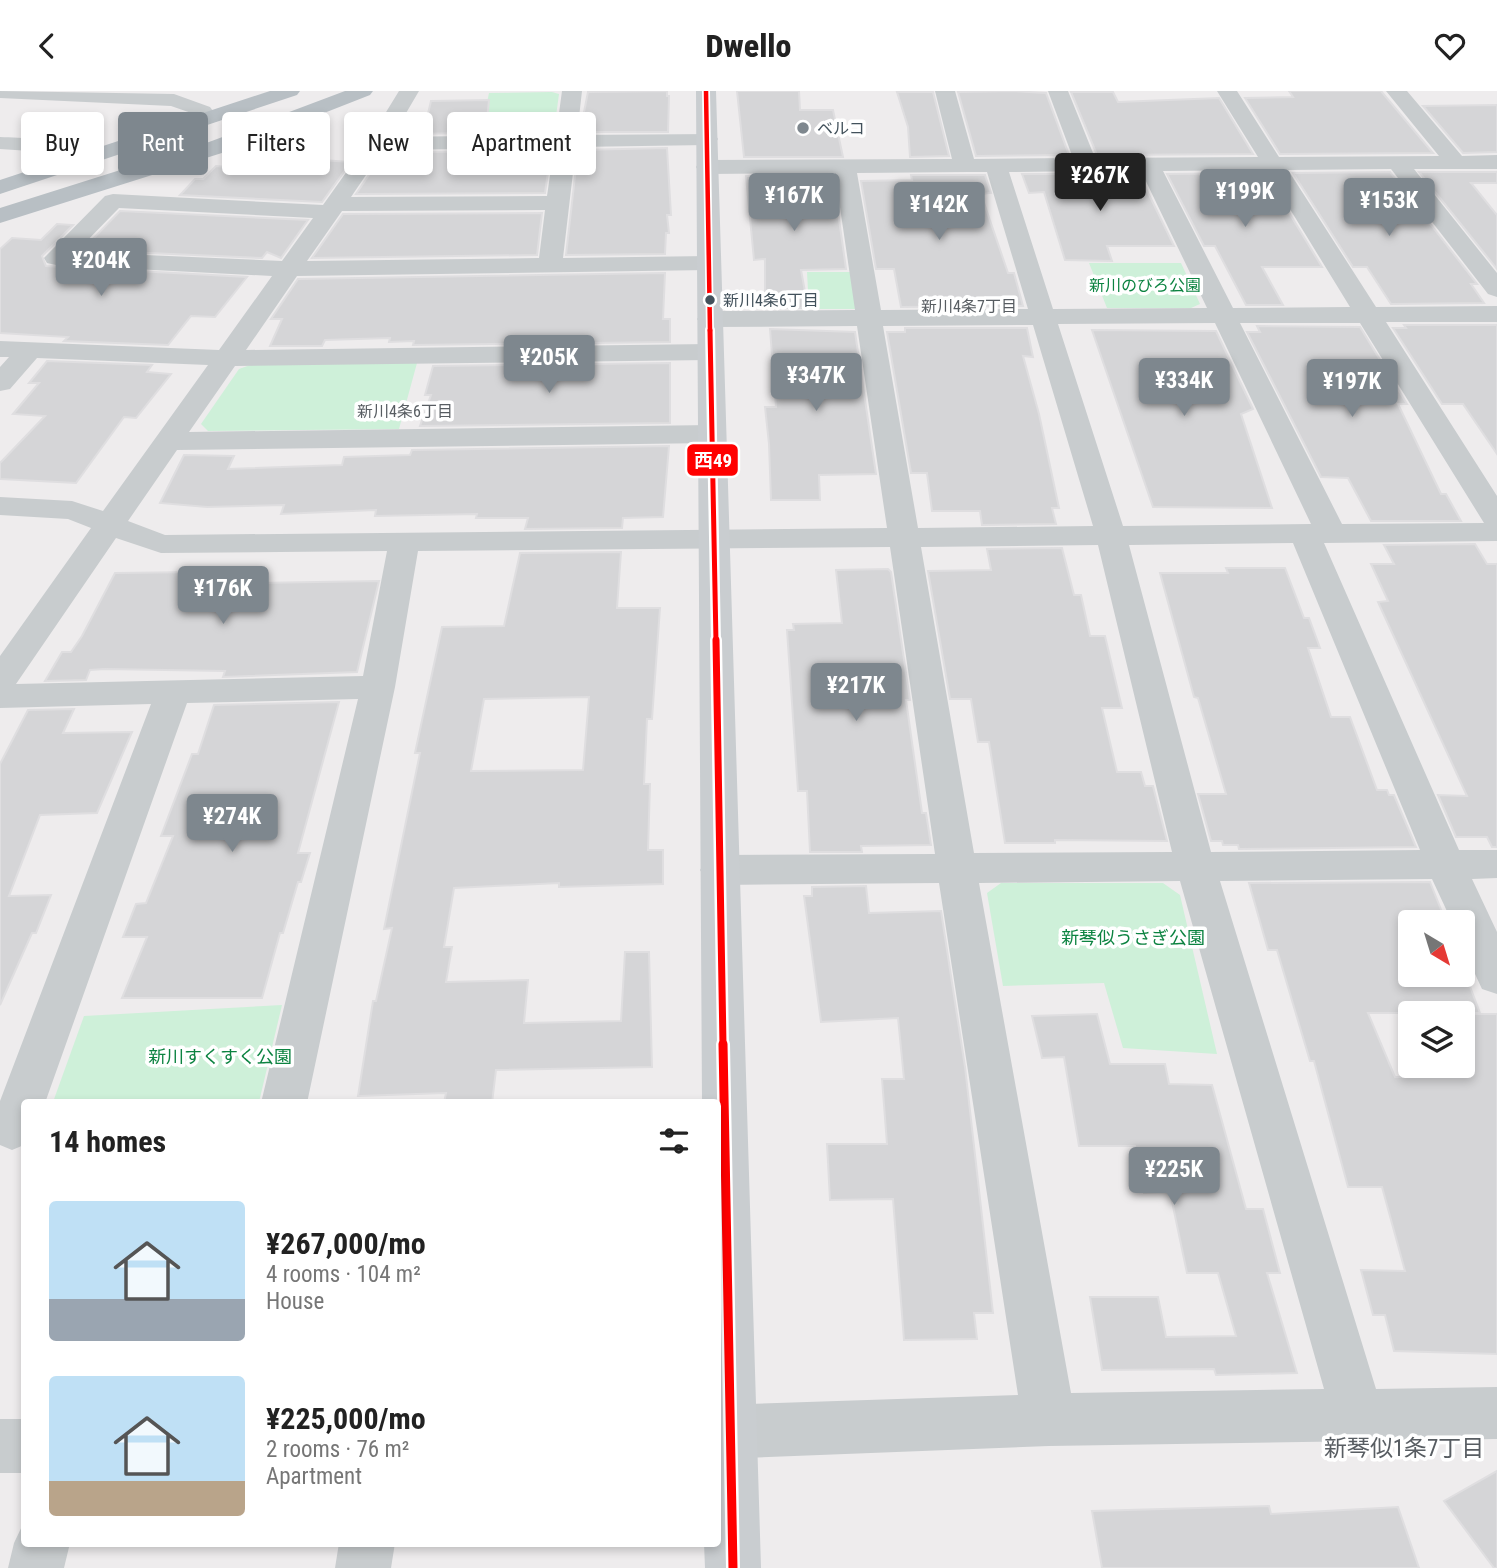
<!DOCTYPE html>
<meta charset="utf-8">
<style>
body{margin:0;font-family:"Roboto Condensed","Noto Sans JP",sans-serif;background:#f2f2f2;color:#222;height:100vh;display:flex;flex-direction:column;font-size:26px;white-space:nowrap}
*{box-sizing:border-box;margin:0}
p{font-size:23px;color:#767676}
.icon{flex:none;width:38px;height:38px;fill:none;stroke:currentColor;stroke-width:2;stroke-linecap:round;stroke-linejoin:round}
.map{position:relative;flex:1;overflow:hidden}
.panel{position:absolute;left:21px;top:1008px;width:700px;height:448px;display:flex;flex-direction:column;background:#fff;border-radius:7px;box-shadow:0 4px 10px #0003}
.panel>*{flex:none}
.top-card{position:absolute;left:21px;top:21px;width:700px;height:63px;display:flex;gap:14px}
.needle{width:46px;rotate:142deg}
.fabs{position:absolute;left:1398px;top:819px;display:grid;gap:14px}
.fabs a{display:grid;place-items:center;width:77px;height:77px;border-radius:7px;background:#fff;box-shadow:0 4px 10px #0003;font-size:35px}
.price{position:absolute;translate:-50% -60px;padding:0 16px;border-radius:7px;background:#7e878e;color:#fff;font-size:23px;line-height:46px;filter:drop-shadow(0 2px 4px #0008)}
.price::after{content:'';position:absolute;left:50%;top:42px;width:21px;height:16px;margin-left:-10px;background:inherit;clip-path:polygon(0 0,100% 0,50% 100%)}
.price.on{background:#222;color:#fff}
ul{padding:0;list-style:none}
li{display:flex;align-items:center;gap:21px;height:175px;padding:0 28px}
li span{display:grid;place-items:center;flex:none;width:196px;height:140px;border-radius:7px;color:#555}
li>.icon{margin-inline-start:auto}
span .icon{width:84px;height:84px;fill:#fffc;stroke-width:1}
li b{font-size:30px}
h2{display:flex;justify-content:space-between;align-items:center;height:84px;padding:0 28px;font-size:30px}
.pill{padding:0 24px;border-radius:7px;background:#fff;box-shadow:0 4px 10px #0003;font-size:24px;line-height:63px}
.pill.on{background:#7e878e;color:#fff}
header{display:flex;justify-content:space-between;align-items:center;height:91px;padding:0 28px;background:#fff;font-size:32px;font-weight:800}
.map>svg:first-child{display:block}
.green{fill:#cef0d9}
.building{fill:#d5d5d7;stroke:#dfdee0;stroke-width:2;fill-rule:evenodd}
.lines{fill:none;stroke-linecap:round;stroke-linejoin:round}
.street{fill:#c8ccce;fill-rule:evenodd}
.secondary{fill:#c9cdd0;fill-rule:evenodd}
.highway{fill:#b8bfc4;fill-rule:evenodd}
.bus-1-far3-casing{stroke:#fff;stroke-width:8}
.bus-1-far2-casing{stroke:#fff;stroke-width:10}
.bus-1-far1-casing{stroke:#fff;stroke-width:12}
.bus-1-casing{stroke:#fff;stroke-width:14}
.bus-1-far3{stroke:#f00;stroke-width:4.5}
.bus-1-far2{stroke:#f00;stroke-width:5}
.bus-1-far1{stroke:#f00;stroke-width:7}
.bus-1{stroke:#f00;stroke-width:9}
.poi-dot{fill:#7e878e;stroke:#fff;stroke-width:2.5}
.bus-dot{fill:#42515b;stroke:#fff;stroke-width:2.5}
.labels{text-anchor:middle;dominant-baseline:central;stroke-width:7;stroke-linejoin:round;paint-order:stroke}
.far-poi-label{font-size:16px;fill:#42515b;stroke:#fff;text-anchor:start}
.far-park-label{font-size:16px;fill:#0c8341;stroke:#fff}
.bus-label{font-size:16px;fill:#42515b;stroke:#fff;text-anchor:start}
.far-neighbourhood-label{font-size:16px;fill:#585d62;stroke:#fff}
.park-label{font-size:18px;fill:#0c8341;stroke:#fff}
.near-neighbourhood-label{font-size:23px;fill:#585d62;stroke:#fff}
.line-badge{stroke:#fff;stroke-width:2.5}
.badge-label{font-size:19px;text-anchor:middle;font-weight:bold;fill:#fff}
</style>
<header><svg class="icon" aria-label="back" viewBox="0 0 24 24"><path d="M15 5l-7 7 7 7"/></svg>Dwello<svg class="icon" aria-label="heart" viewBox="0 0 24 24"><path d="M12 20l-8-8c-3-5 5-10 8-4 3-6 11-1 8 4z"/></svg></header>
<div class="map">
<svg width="1497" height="1477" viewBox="0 0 1497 1477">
<rect width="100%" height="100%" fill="#eeeced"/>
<g class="green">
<path d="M552 1 559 3 556 25 484 26 489 2Z"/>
<path d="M1089 172H1181L1200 213 1191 217H1107Z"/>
<path d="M807 181H856L863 218H809Z"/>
<path d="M256 272H417L399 338 208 340 201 333 239 278Z"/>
<path d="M1001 792H1163L1180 804 1217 963 1123 957 1104 892 1003 895 987 802Z"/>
<path d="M282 914 259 1011H53L84 925Z"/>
</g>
<g class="building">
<path d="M667 0V5H669L668 41H580L588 1Z"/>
<path d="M737 0H799L800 19H833L843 66H744Z"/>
<path d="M1012 0 1046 2 1069 64 976 65 958 1Z"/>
<path d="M1289 0H1381L1433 62 1280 63 1245 7 1293 6Z"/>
<path d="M897 1H933L949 65 910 66 908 36Z"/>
<path d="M1071 1H1113L1118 11 1219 7 1253 63 1097 64Z"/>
<path d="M489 9 487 29H555L554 41 406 43 409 35H425L431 10Z"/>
<path d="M1497 14V61L1463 62 1423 15Z"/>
<path d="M667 57 671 124H667L669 142H666L665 163 566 164 578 59Z"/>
<path d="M551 60 545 102 356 103 377 72 397 70 400 61Z"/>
<path d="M248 64 322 69 351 71 322 111 180 104 195 88H203L216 75 227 76 236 67 244 68Z"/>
<path d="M1390 81 1477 193H1471L1484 212 1391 213 1367 176H1353L1293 82Z"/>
<path d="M1419 81H1497V92H1471L1497 124V178Z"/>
<path d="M1265 82 1322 176H1262L1283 214H1246L1215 155H1204L1167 83Z"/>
<path d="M1022 83H1139L1174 155H1107L1112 170 1065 169 1044 101 1029 102Z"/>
<path d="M911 84H985L991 102 981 103 1008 182H1014L1023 215 901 216 894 178H876L861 90 912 89Z"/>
<path d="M746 85H833L846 178 801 179 808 217H765V168L754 169Z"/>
<path d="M120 120 308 129 281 167 267 161 262 167 82 159Z"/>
<path d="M542 122 537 164 312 167 343 123Z"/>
<path d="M57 133 73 134 42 165 46 175 247 186 215 226 191 225 168 254 64 250 68 246 0 242V158L12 147 41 149Z"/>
<path d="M665 182 663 228H670V251L413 254 414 250 389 251 390 247 325 249 322 255H270L282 228H271L298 188Z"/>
<path d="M1404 234H1497V363L1463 313H1442L1393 237H1406Z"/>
<path d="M1257 235 1360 236 1407 313H1398L1441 403H1446L1461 430H1371L1348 387 1321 386 1247 241H1260Z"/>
<path d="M905 237H1027L1033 266 1023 265 1039 323 1059 417H1052L1056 433 982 434 980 420H932L927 382H911L887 241H905Z"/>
<path d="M770 238 855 241 876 383 819 384 820 409H771L769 353 765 316H776Z"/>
<path d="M1092 239 1216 240 1253 318 1241 323 1272 417 1153 416Z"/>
<path d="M47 270 152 274 147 281 171 283 136 327 124 326 76 392 0 388V372L45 325 13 323 39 292H29Z"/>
<path d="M670 272V332L420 335 431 304H425L433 275Z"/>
<path d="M669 355 663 426 623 427 622 437 525 438 528 427H476L477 423 375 425 376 419 281 423 284 414 207 416 160 412 184 364 234 365 228 378 342 374 344 366 410 364 412 359Z"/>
<path d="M1475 453 1487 473H1497V756H1492L1487 746H1456L1438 704 1467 705 1378 511 1388 510 1371 473H1394L1384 454Z"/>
<path d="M1062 457 1074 504H1081L1090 545H1105L1122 617H1102L1117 681H1141L1145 695H1153L1167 750 1055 749V752H1005L989 651H978L971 608H950L928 480 991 479 987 458Z"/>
<path d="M621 461 617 517H660L652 628H647L644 693H650L648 759H663V793L559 796V792L454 797 444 856H452L446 891 528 889 524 932 621 930 625 861H649L652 976 496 979 492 1012H444L446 1002 358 1005 373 910H376L392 837 384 838 420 662H415L442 536 504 535 520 462ZM589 606 583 679 471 680 484 608Z"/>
<path d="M1226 477H1285L1304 527H1309L1320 557H1308L1331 626H1350L1377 699H1387L1389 704H1394L1416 756 1239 758 1238 754H1223L1222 750H1211L1198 703H1226L1198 607 1194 606 1160 482H1228Z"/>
<path d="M888 478 891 481 910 609H906L922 722H926L931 754 861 755 862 761H810L807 700H798L787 539H794L793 533 842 532 836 479Z"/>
<path d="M199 481 255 482 250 492 379 490 357 581 223 586 225 580 105 578 90 579 86 589 45 590 62 561H71L82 545 115 482Z"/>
<path d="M339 611 298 762H310L301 791H298L283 842H280L262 907H122L147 846H123L136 813 146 812 173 745H161L192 663H198L214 614Z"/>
<path d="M74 618 63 642 132 641 97 722 40 724 9 805 51 804 36 842H32L0 914V673L28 619Z"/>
<path d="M1430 791 1446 831H1410V884H1463V877L1480 922H1368L1395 986H1463V923H1497V1263L1394 1260 1385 1224H1373L1361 1179 1405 1180 1382 1096H1348L1314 970H1310L1277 859H1268L1249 792Z"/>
<path d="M866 795 869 822 941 820 965 976 993 1222H974L977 1248 904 1249 893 1108 830 1109 827 1053H887L882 988H904L898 927 821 931 804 805H812V796Z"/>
<path d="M1097 923 1110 973H1165L1169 993 1212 994 1246 1118H1263L1280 1182H1267L1297 1282 1216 1284 1214 1278 1102 1279 1090 1206H1158L1166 1246 1236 1245 1218 1182H1187L1170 1101 1144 1102 1135 1055H1079L1064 966 1042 967 1032 925Z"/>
<path d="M1497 1380V1477H1494L1444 1410Z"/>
<path d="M1269 1415 1271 1423 1398 1416 1419 1477H1102L1092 1420Z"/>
</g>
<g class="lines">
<g class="street">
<path d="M0 0 174 3 210 16 213 20 210 24 203 26 171 15 0 7Z"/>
<path d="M399 0H419L392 46 556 44 562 0H582L577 44 715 43 718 48 715 53 707 54 576 56 563 167 709 165 718 167 721 172 718 177 709 179 297 185 246 259 710 253 719 255 723 261 719 267 710 269 235 275 189 341 712 334 722 337 726 343 722 349 712 352 177 359 128 430 165 444 887 437 857 235 710 236 701 233 697 228 701 223 710 220 855 219 835 82 707 83 699 81 696 76 699 71 707 69 952 68 935 0H955L974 68 1073 67 1048 0H1068L1095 67 1258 66 1217 0H1237L1279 66 1439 65 1386 0H1407L1462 65 1497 64V78H1414L1497 182V206L1488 203 1391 78 1288 79 1376 216 1497 215V231H1386L1497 405V450L1324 452 1459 759H1497V787L1472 788 1497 841V903L1482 898 1463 857V831H1452L1432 788 1220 790 1376 1298 1497 1296V1348L1049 1355 718 1368V1314L1018 1304 939 792 720 794 706 789 700 779 706 769 720 764 935 763 890 456 418 460 395 596 307 1012H261L358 608 187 612 45 1012H24V1054L12 1059 0 1054V1010L151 613 0 617V565L91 437 68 428 0 424V406L72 410 103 420 208 274 37 267 10 298 0 300V276L9 266H0V250L219 259 272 185 56 174 47 172 44 167 105 105 113 103 323 114 367 52ZM554 57 547 105 351 106 383 59ZM1266 79 1350 216 1233 217 1163 80ZM1089 80H1141L1207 217 1053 218 1009 81ZM968 81H987L1028 218 881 219 857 82ZM119 117 313 127 282 170 76 161ZM545 119 539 167 307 170 342 120ZM1215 232 1311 433 1123 435 1058 233ZM1240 232H1360L1484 432 1342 433ZM1033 234 1093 435 918 437 883 235ZM116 447 161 462 387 460 363 585 16 593ZM1293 452 1420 759 1211 761 1129 454ZM1098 454 1172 761 974 762 921 456ZM1180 790 1324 1298 1071 1302 979 792Z"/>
<path d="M0 46C22 47 55 46 70 66L67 71H51L30 60 0 58Z"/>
<rect x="0" y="1328" width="24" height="54"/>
<path d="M24 1431V1452H70L64 1477H8L14 1452Z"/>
<path d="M339 1452H395L391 1477H335Z"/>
</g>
<path class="secondary" d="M696 0H716L761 1477H705L704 1452H718V1012H702Z"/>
<g class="highway">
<path d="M270 0H300L297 4 0 103V89Z"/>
<path d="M345 0H373L370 4 225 61 0 132V117L209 51Z"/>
</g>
<defs>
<path id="bus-1-far3" d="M706 0 710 240"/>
<path id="bus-1-far2" d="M710 239 716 551"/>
<path id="bus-1-far1" d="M716 549 723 954"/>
<path id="bus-1" d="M723 953 733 1477"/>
</defs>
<use href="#bus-1-far3" class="bus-1-far3-casing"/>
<use href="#bus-1-far2" class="bus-1-far2-casing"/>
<use href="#bus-1-far1" class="bus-1-far1-casing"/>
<use href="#bus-1" class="bus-1-casing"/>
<use href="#bus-1-far3" class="bus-1-far3"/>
<use href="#bus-1-far2" class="bus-1-far2"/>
<use href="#bus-1-far1" class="bus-1-far1"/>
<use href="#bus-1" class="bus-1"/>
</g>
<circle class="poi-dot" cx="803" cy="37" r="7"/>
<circle class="bus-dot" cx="710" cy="209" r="6"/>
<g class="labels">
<g class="far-poi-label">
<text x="817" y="37">ベルコ</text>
</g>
<g class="far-park-label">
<text x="1145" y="194">新川のびろ公園</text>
</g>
<g class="bus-label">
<text x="723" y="209">新川4条6丁目</text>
</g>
<g class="far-neighbourhood-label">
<text x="969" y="215">新川4条7丁目</text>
<text x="405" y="320">新川4条6丁目</text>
</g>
<g class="park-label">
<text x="1133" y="846">新琴似うさぎ公園</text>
<text x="220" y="965">新川すくすく公園</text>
</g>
<g class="near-neighbourhood-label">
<text x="1404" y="1357">新琴似1条7丁目</text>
</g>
</g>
<rect class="line-badge" x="686" y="352" width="53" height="34" rx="7" fill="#f00"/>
<g class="badge-label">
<text x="713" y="376">西49</text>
</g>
</svg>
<div class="fabs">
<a><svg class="needle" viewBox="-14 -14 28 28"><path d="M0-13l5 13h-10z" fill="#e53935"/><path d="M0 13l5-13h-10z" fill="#767676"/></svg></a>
<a><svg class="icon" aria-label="layers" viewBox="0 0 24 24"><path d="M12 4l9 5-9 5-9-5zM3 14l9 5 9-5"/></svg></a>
</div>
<b class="price on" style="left:1100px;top:122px">¥267K</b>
<b class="price" style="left:1245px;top:138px">¥199K</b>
<b class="price" style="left:794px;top:142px">¥167K</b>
<b class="price" style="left:1389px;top:147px">¥153K</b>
<b class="price" style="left:939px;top:151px">¥142K</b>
<b class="price" style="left:101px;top:207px">¥204K</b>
<b class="price" style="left:549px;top:304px">¥205K</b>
<b class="price" style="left:816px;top:322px">¥347K</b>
<b class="price" style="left:1184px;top:327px">¥334K</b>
<b class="price" style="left:1352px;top:328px">¥197K</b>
<b class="price" style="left:223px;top:535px">¥176K</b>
<b class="price" style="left:856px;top:632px">¥217K</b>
<b class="price" style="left:232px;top:763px">¥274K</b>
<b class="price" style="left:1174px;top:1116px">¥225K</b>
<div class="top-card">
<a class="pill">Buy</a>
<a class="pill on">Rent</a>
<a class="pill">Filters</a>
<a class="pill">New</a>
<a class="pill">Apartment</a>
</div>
<section class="panel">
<h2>14 homes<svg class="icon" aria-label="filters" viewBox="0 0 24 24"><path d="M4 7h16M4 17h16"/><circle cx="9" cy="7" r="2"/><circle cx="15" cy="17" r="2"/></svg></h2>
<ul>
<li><span style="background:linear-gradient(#bfe0f5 70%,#9aa5b1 0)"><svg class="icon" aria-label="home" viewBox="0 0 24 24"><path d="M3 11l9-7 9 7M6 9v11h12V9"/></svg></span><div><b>¥267,000/mo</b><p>4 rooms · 104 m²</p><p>House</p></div></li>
<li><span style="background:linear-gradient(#bfe0f5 75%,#b9a48a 0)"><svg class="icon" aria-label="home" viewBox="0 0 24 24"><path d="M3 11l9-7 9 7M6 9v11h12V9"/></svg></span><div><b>¥225,000/mo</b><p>2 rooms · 76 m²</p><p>Apartment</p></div></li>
</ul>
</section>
</div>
